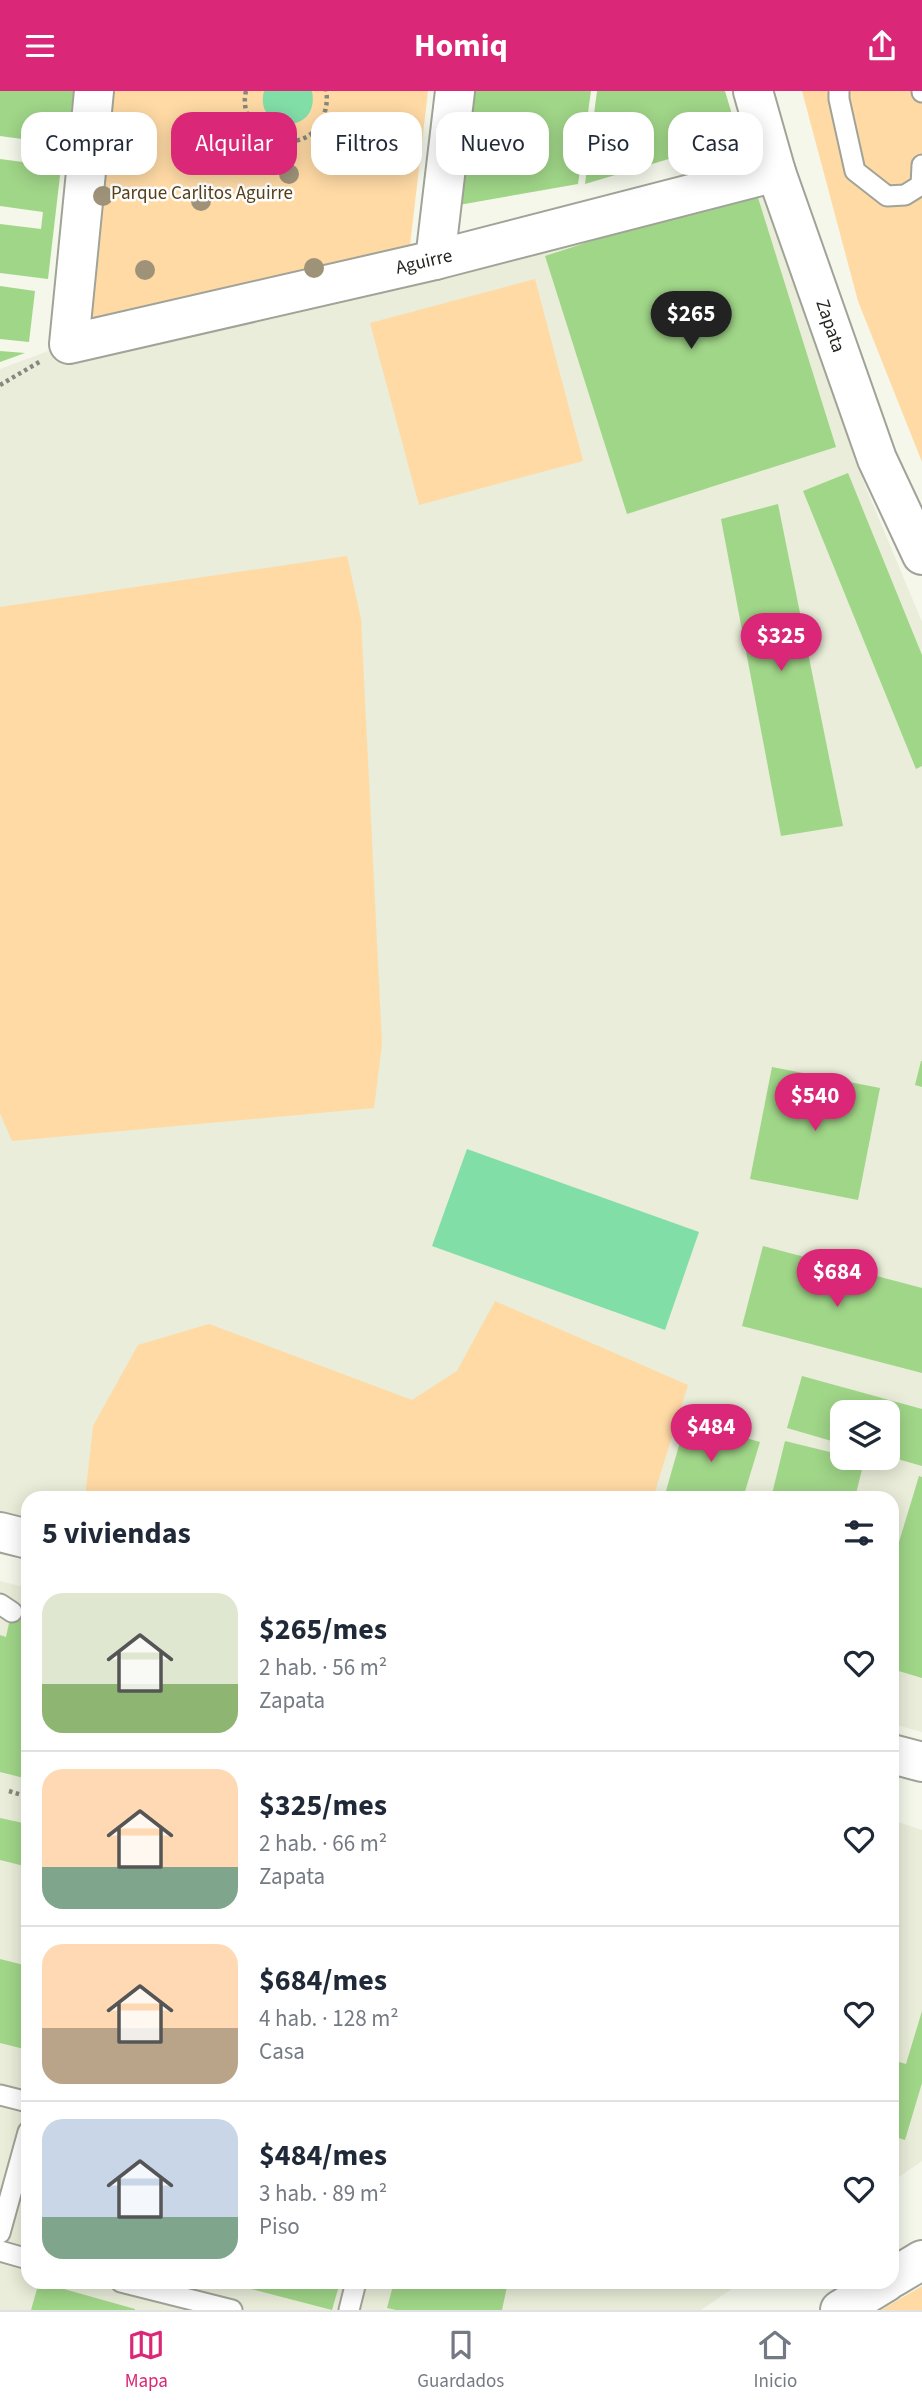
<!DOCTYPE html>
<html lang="es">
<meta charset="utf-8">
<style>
body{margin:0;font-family:"Source Sans 3",sans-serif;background:#f6f6f7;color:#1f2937;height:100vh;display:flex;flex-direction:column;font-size:26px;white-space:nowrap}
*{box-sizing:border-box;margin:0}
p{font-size:23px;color:#747a83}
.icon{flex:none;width:38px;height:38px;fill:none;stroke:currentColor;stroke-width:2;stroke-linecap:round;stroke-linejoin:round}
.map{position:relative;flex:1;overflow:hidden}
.side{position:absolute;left:21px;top:1400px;width:878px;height:798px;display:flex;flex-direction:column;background:#fff;border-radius:21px;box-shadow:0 4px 18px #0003}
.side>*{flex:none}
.top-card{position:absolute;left:21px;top:21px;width:880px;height:63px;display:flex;gap:14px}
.fabs{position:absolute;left:830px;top:1309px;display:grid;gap:14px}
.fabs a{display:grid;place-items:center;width:70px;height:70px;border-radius:14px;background:#fff;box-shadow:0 4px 18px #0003;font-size:35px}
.price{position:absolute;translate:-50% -60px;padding:0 16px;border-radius:24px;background:#db2777;color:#fff;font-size:23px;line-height:46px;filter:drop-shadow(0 2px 4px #0008)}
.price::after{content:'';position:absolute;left:50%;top:42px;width:21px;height:16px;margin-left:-10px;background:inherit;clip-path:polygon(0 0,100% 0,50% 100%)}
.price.active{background:#222;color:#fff}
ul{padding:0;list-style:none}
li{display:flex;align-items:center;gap:21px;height:175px;padding:0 21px}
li+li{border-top:2px solid #e0e1e3}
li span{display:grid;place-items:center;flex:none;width:196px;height:140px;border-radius:21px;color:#555}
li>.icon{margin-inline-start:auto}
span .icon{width:84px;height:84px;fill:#fffc;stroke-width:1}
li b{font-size:30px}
h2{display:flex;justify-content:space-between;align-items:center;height:84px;padding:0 21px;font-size:30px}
.pill{padding:0 24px;border-radius:21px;background:#fff;box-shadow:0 4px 18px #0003;font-size:24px;line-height:63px}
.pill.active{background:#db2777;color:#fff}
header{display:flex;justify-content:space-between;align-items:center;height:91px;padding:0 21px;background:#db2777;color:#fff;font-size:32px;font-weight:700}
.tab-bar{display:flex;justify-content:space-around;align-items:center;height:98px;border-top:2px solid #e0e1e3;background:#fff;font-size:19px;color:#747a83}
.tab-bar a{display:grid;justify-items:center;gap:4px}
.tab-bar .active{color:#db2777}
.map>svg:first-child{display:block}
.built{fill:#e9edd9;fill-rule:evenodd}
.green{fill:#ffdaa5}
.water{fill:#82dea7}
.building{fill:#a0d688}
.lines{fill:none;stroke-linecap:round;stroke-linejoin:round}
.lane-casing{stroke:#a0a397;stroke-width:23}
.street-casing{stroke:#a0a397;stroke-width:42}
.secondary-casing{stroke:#a0a397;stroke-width:42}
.primary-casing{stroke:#a0a397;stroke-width:42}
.path{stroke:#86887f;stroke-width:4.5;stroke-dasharray:3.5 3.5;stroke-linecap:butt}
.lane{stroke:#fff;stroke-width:19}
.street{stroke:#fff;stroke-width:38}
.secondary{stroke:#fff;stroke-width:38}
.primary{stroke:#fff;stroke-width:38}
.tree{fill:#9e9379}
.labels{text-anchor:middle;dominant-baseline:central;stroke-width:5;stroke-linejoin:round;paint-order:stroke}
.park-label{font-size:19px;fill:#57411d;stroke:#fff}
.street-label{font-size:19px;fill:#252621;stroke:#fff}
</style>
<header><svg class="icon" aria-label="menu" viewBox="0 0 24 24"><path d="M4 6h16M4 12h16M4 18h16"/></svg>Homiq<svg class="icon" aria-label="share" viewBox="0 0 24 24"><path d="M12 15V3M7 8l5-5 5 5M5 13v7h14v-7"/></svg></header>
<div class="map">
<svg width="922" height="2219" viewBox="0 0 922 2219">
<rect width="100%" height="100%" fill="#f4f7ea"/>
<g class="built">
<path d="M760 86 857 375 922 531V1641L893 1633 892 1407H28V1447L0 1427V278L51 259ZM842 1321H887V1367H842Z"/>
<path d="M0 1490 28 1497V2191H742L701 2219H0Z"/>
<path d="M892 1729 922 1739V2070L893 2090Z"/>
</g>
<g class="green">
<path d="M111 0H428L409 163 83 233Z"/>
<path d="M802 0H922V371L858 210Z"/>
<path d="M535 188 583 370 419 414 370 232Z"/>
<path d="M347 465 361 528 382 953 374 1017 12 1050 0 1022V516Z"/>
<path d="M495 1210 688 1294 653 1407H85L93 1335 138 1254 209 1233 412 1309 457 1280Z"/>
<path d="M922 2195V2219H881Z"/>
</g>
<g class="water">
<path d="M264 0H312C321 46 253 42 264 0Z"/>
<path d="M467 1058 699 1141 665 1239 432 1155Z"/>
</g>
<g class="building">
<path d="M0 0H74L66 54 0 45Z"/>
<path d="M469 0H591L578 93 453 115Z"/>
<path d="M597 0H725L739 47 585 93Z"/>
<path d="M0 68 61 76 48 188 0 182V133L41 138 43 121 0 115Z"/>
<path d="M755 97 836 356 627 423 545 165Z"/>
<path d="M0 195 35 200 29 251 0 248Z"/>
<path d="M0 260 25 262 0 271Z"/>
<path d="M848 382 922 564V675L916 678 803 400Z"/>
<path d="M778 413 843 735 781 745 721 428Z"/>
<path d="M921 970H922V996L915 994Z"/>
<path d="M772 976 880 997 858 1109 750 1088Z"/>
<path d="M763 1155 922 1197V1282L742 1235Z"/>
<path d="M802 1285 922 1318V1375L887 1365V1321H842V1353L787 1337Z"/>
<path d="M686 1330 760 1351 743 1407H664Z"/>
<path d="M785 1350 842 1364V1367L864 1370 855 1407H771Z"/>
<path d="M919 1385 922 1386V1587L892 1578V1474Z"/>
<path d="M13 1514 28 1517V1688L0 1681V1544L6 1546Z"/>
<path d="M0 1727 28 1733V1776L0 1769Z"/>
<path d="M892 1796 899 1798 893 1818H892Z"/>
<path d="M0 1868 28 1875V1959L0 1952Z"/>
<path d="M922 1920V1992L905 2049 892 2045V1969L906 1973Z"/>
<path d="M39 2191 135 2218V2219H31Z"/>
<path d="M340 2191 332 2219 228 2192V2191Z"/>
<path d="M394 2191H508L502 2219H396L387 2217Z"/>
</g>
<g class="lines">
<defs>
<g id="lane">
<path d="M839 0V8L855 80 887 105 905 104 921 94 922 74"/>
<path d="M922 0V1"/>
<path d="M0 1513 12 1521"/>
<path d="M0 2004 28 2011"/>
<path d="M0 2142 28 2041"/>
<path d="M0 2160 28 2168"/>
<path d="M121 2191 232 2219"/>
<path d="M349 2219 356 2191"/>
</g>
<g id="street">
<path d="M94 0 69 253 435 169 776 81"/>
<path d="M435 169 455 0"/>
</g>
<g id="secondary">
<path d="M753 0 776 81 877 368 922 464"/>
<path d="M0 1441 28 1448"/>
<path d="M892 1663 922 1671"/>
</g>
<g id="primary">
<path d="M892 2187 922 2169"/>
<path d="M840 2219 886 2191"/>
</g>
</defs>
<use href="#lane" class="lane-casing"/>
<use href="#street" class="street-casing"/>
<use href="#secondary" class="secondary-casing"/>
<use href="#primary" class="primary-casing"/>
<g class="path">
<path d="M246 0C235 46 304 72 323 27 326 18 328 9 326 0"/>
<path d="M0 294 41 270"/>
<path d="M9 1700 28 1706"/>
</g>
<use href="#lane" class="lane"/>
<use href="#street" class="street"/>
<use href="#secondary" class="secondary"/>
<use href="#primary" class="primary"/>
</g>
<g class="tree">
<circle cx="108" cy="72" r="10"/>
<circle cx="289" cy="83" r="10"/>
<circle cx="103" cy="105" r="10"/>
<circle cx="201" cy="110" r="10"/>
<circle cx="314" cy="177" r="10"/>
<circle cx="145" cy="179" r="10"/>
</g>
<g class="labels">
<g class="park-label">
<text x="202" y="102">Parque Carlitos Aguirre</text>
</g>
<g class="street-label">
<text transform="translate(424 171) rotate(-13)">Aguirre</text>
<text transform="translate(830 235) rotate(71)">Zapata</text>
</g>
</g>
</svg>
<div class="fabs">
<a><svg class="icon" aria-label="layers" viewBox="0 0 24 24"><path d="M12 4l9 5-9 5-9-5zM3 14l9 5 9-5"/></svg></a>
</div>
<b class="price active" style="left:691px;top:260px">$265</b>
<b class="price" style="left:781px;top:582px">$325</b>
<b class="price" style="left:815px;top:1042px">$540</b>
<b class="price" style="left:837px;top:1218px">$684</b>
<b class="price" style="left:711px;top:1373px">$484</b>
<div class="top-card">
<a class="pill">Comprar</a>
<a class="pill active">Alquilar</a>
<a class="pill">Filtros</a>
<a class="pill">Nuevo</a>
<a class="pill">Piso</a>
<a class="pill">Casa</a>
</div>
<section class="side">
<h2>5 viviendas<svg class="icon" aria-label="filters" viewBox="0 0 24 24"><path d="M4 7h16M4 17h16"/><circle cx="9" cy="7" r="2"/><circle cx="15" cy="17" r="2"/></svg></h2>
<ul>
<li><span style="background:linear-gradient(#dfe7d0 65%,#8fb573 0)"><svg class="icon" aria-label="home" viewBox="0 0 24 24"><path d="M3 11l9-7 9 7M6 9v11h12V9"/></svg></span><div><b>$265/mes</b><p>2 hab. · 56 m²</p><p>Zapata</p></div><svg class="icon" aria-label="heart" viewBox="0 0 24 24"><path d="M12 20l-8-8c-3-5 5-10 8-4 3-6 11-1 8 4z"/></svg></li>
<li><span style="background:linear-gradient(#ffd9b3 70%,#7fa58c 0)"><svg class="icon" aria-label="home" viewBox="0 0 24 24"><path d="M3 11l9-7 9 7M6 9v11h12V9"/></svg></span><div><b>$325/mes</b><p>2 hab. · 66 m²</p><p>Zapata</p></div><svg class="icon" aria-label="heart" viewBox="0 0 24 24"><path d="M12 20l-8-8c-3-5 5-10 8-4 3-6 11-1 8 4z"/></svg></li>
<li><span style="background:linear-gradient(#ffd9b3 60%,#b9a48a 0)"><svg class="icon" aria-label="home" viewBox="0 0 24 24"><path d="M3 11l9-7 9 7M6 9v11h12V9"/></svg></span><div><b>$684/mes</b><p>4 hab. · 128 m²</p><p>Casa</p></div><svg class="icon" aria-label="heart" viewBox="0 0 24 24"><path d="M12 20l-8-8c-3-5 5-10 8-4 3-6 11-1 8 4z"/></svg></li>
<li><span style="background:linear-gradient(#c9d6e8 70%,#7fa58c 0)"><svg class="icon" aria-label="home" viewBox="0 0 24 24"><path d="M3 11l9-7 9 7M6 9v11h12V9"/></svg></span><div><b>$484/mes</b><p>3 hab. · 89 m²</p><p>Piso</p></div><svg class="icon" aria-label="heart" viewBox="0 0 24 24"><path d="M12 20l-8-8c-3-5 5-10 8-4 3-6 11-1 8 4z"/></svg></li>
</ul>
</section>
</div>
<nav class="tab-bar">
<a class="active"><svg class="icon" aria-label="map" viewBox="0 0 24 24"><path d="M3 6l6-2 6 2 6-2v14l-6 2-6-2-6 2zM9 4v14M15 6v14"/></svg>Mapa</a>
<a><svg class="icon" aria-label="saved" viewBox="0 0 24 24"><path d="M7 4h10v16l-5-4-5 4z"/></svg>Guardados</a>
<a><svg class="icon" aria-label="home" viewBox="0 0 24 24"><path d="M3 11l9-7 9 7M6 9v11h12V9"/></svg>Inicio</a>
</nav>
